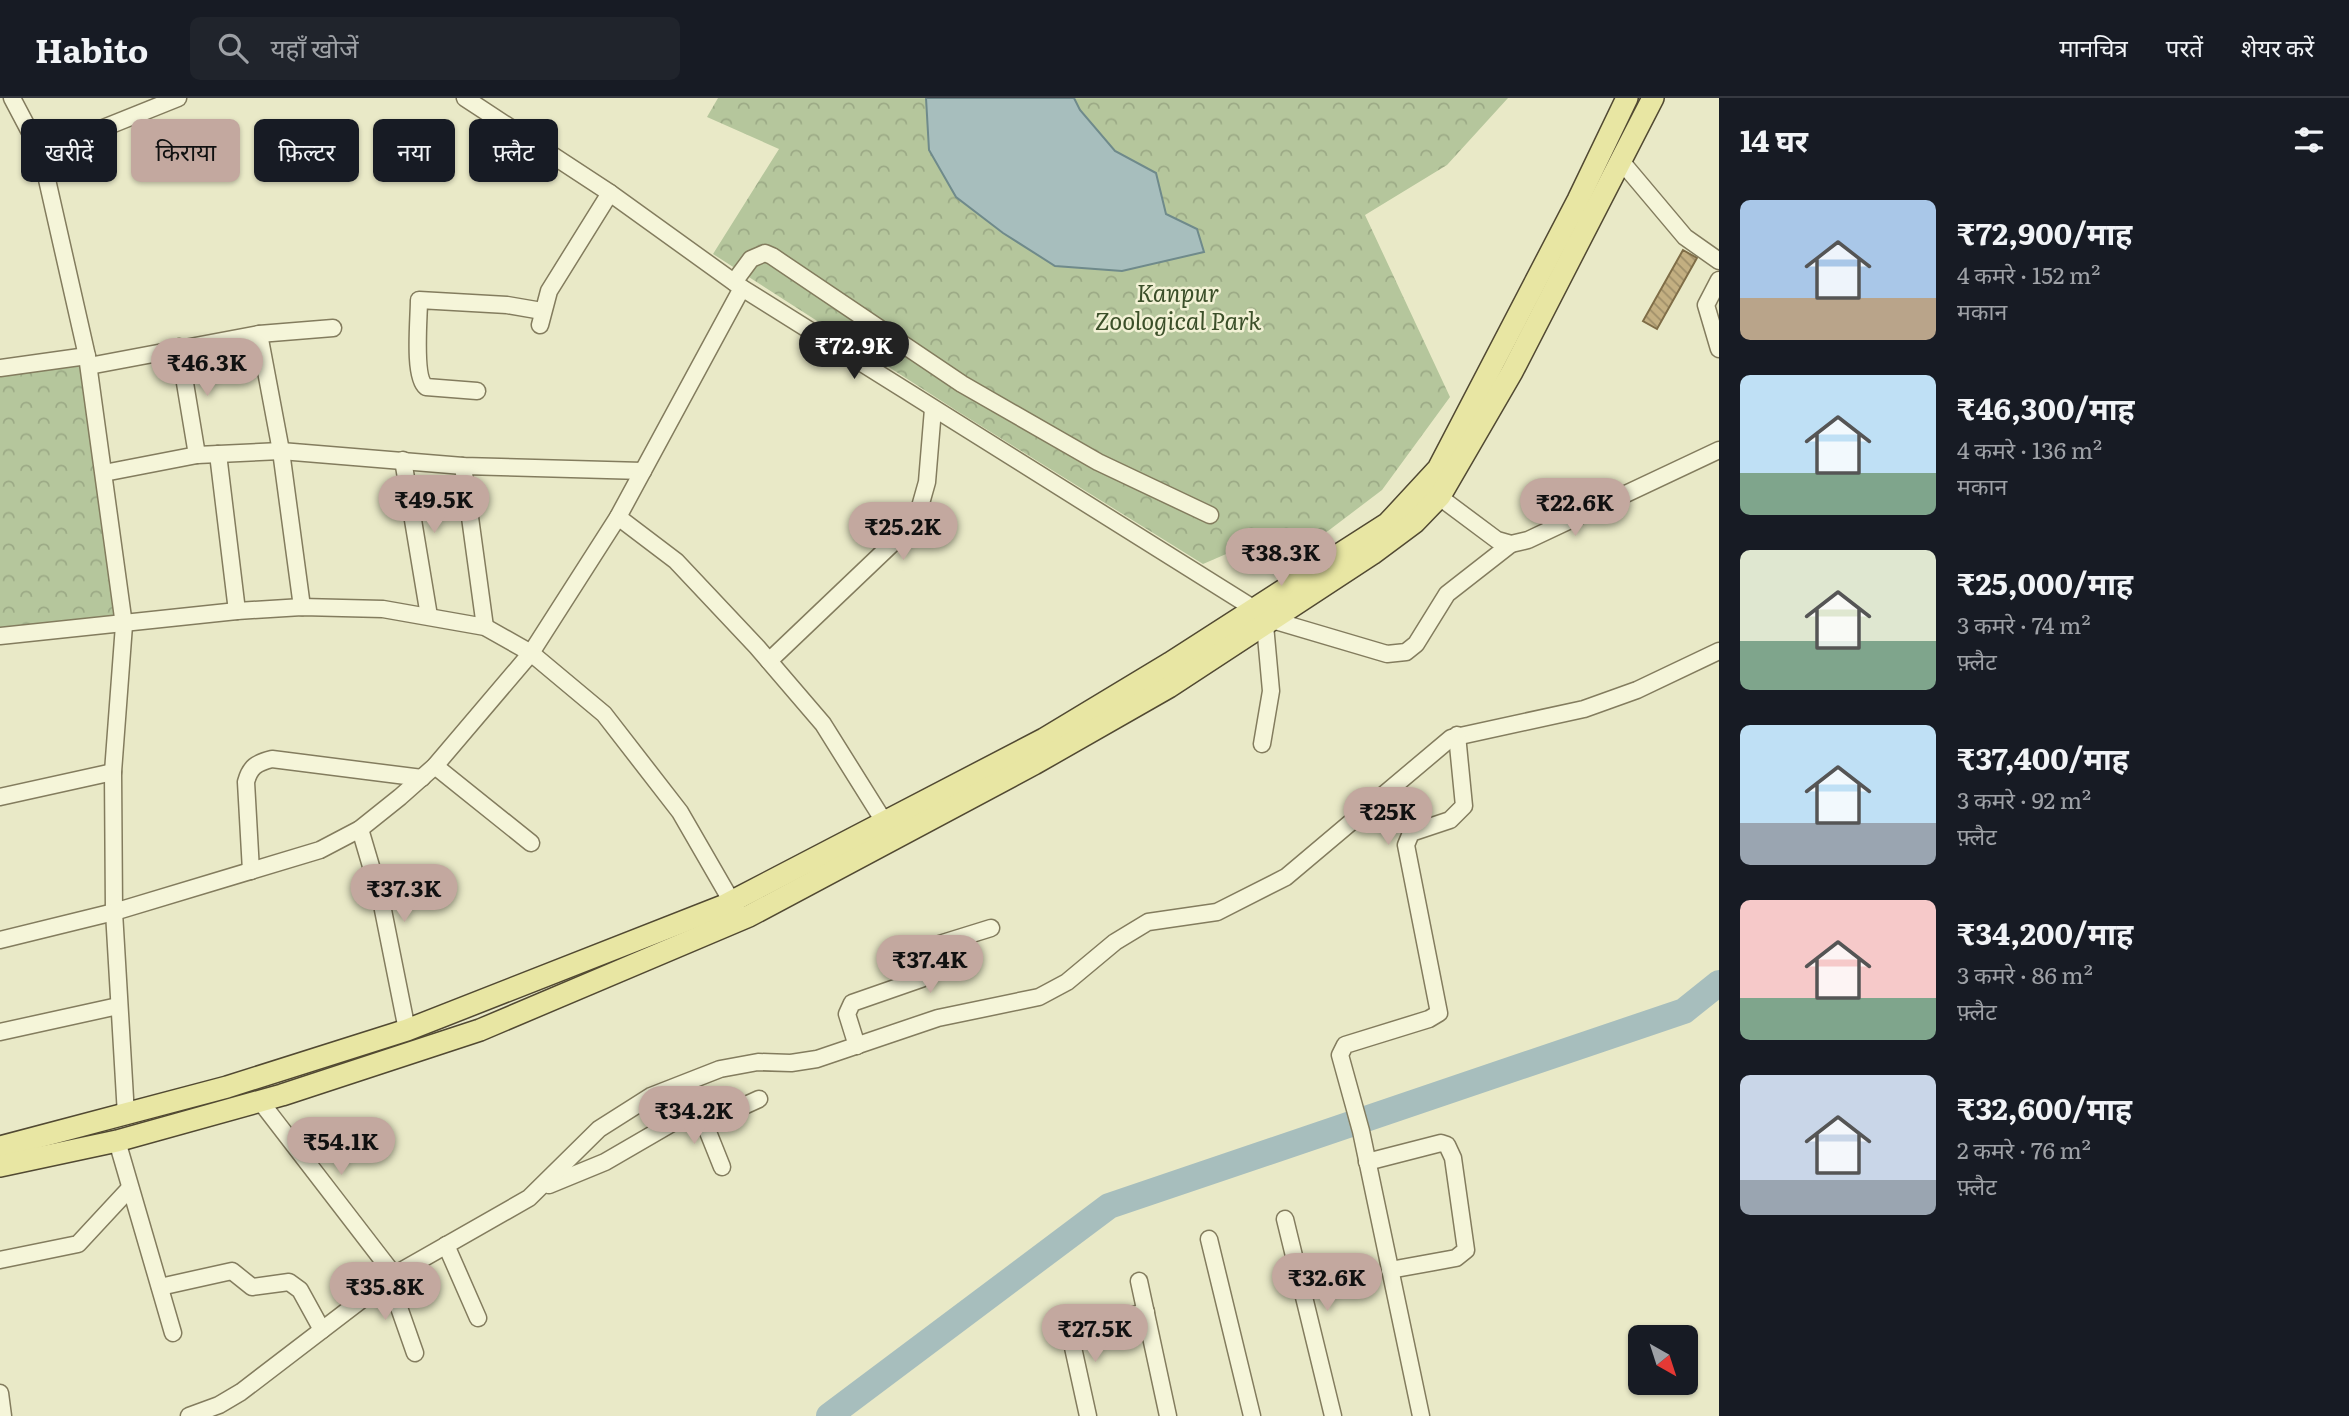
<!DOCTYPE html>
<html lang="hi">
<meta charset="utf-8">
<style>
body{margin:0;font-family:Literata,"Noto Sans Devanagari",serif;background:#20242c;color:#f1f3f6;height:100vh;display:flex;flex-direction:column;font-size:26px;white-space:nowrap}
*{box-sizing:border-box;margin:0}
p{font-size:23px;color:#9ea1a6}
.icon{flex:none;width:38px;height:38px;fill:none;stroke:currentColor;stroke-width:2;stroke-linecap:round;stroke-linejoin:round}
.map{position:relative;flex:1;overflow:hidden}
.panel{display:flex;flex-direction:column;background:#171b24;width:630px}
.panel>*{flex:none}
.hud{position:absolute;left:21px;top:21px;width:665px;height:63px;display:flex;gap:14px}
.needle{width:46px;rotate:141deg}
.controls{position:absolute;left:1628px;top:1227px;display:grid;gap:14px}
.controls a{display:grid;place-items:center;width:70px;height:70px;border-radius:10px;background:#171b24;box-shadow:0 2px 5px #0004;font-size:35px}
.price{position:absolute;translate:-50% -60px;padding:0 16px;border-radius:24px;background:#c3a89f;color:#111;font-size:23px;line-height:46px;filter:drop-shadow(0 2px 4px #0008)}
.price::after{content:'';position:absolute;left:50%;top:42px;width:21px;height:16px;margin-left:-10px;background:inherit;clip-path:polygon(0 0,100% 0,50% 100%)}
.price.current{background:#222;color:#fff}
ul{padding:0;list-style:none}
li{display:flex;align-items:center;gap:21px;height:175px;padding:0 21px}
li span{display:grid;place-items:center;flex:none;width:196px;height:140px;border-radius:10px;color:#555}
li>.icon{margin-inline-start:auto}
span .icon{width:84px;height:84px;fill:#fffc;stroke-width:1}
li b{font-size:30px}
h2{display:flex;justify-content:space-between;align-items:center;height:84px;padding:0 21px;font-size:30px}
.tag{padding:0 24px;border-radius:10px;background:#171b24;box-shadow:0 2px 5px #0004;font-size:24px;line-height:63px}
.tag.current{background:#c3a89f;color:#111}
header{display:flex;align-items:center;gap:42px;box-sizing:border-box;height:98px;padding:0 35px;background:#171b24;border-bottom:2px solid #363941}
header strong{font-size:33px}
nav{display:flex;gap:38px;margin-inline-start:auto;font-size:24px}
.search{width:490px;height:63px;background:#20242c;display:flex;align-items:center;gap:18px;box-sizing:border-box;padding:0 24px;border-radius:10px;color:#9ea1a6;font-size:26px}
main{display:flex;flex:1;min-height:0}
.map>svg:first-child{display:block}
.park{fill:url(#park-crowns)}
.water{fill:#a7bebd;stroke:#6f8a8b;stroke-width:2}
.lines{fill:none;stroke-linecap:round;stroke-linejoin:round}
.river{stroke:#a7bebd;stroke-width:26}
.building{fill:url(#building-back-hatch);stroke:#7f6d47;stroke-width:2}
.minor-casing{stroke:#837c5e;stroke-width:19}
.major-casing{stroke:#514932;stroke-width:24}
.minor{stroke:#f5f5d9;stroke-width:16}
.major{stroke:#e8e6a3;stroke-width:21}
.labels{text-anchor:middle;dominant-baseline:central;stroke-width:5;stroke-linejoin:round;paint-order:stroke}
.park-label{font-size:24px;font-style:italic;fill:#3b4f29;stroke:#f2f1d5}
</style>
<header>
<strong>Habito</strong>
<div class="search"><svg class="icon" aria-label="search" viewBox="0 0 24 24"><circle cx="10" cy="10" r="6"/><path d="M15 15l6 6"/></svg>यहाँ खोजें</div>
<nav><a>मानचित्र</a><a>परतें</a><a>शेयर करें</a></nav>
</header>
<main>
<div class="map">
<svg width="1719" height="1318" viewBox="0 0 1719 1318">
<defs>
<pattern id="park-crowns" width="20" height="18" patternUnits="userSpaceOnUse" patternTransform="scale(1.75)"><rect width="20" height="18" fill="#b5c69c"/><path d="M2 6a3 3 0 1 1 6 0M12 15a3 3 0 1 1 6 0" fill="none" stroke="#9caa86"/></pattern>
<pattern id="building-back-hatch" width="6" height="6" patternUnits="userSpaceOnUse" patternTransform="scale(1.75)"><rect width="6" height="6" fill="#c3af81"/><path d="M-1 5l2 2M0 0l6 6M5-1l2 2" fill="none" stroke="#9f8f69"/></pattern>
</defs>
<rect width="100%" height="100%" fill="#e9e9c7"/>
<g class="park">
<path d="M718 0H1508L1447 67 1365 117 1450 299 1382 392 1328 433 1256 467 1247 447 1203 466 957 313 713 156 779 51 707 19Z"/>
<path d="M88 256 125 525 0 543V268Z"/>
</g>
<path class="water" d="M926 0H1074L1080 12 1115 53 1156 75 1166 116 1197 131 1204 154 1122 173 1055 168 1003 135 956 99 929 52Z"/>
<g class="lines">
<path class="river" d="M829 1318 1109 1108 1684 913 1719 885"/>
</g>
<path class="building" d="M1683 152 1697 160 1657 231 1643 223Z"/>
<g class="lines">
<defs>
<g id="minor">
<path d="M12 0 41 55 87 258 124 527 113 674 114 814 126 1017"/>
<path d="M465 0 610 95 742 190 1272 522 1387 556 1406 554 1416 546 1447 496 1511 446"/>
<path d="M41 55 178 0"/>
<path d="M1621 63 1685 139 1719 163"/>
<path d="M1719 182 1706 207 1719 251"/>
<path d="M734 184 751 161 765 155 772 158 962 286 1098 364 1210 417"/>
<path d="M540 227 549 193 610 95"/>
<path d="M259 236 281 353 302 509"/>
<path d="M179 249 197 357"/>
<path d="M89 268 259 236 333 230"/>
<path d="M0 270 87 258"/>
<path d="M477 293 426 289C413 279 419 221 419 202L507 207 542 213"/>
<path d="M218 356 237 513"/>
<path d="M403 362 429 518"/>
<path d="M463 368 485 529"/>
<path d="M104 375 197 357 281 353 463 368 643 373"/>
<path d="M1430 392 1497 442 1511 446 1528 442 1719 352"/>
<path d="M618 419 676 463 757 549 823 626 890 733"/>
<path d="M0 538 237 513 302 509 383 511 485 529 531 555 604 616 680 714 736 811"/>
<path d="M769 563 916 423 927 384 933 311"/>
<path d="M1262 646 1271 593 1265 527"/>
<path d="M435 668 531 745"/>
<path d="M0 699 113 674"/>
<path d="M360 731 381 802 407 932"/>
<path d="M251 773 246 684C250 669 256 665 272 661L422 680"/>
<path d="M0 842 114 814 320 752 360 731 400 699 435 668 531 555 618 419 742 190"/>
<path d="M0 934 118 908"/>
<path d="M857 948 847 916 852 905 921 881 931 873 929 856 933 848 991 830"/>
<path d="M260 1003 394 1177"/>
<path d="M700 1014 722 1069"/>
<path d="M117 1043 173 1235"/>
<path d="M1367 1064 1441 1045 1447 1047 1453 1060 1466 1152 1456 1160 1390 1172"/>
<path d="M549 1087 605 1064 686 1017 737 1011 759 1001"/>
<path d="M1285 1121 1333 1318"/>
<path d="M1209 1141 1252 1318"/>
<path d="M446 1147 478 1220"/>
<path d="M0 1162 78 1146 130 1090"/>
<path d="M389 1181 415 1255"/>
<path d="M1139 1183 1168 1318"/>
<path d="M160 1189 232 1173 252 1189 289 1184 300 1192 322 1232"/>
<path d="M1067 1222 1088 1318"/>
<path d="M1069 1231 1146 1214"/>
<path d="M0 1295 3 1318"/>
<path d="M189 1318 219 1307 241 1294 394 1177 529 1100 599 1031 651 998 720 971 758 964 791 965 817 961 938 920 1039 899 1067 884 1115 844 1148 824 1217 814 1286 779 1451 640 1584 611 1637 592 1719 553"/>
<path d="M1421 1318 1361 1033 1340 957 1345 947 1429 921 1439 915 1406 747 1411 735 1450 722 1464 708 1457 637"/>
</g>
<g id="major">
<path d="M0 1049 227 989 407 932 723 808 1044 641 1170 565 1388 425 1438 371 1578 102 1627 0"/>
<path d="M0 1068 117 1043 282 997 480 932 749 818 1034 666 1169 589 1372 456 1415 424 1440 398 1512 274 1653 0"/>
</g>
</defs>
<use href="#minor" class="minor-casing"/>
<use href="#major" class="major-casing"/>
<use href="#minor" class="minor"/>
<use href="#major" class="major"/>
</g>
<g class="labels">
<g class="park-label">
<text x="1178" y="193">Kanpur<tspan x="1178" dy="28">Zoological Park</tspan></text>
</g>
</g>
</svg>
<div class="controls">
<a><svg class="needle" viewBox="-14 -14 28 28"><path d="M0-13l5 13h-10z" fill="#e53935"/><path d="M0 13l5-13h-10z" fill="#9ea1a6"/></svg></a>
</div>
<b class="price current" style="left:854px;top:283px">₹72.9K</b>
<b class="price" style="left:207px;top:300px">₹46.3K</b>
<b class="price" style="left:434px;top:437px">₹49.5K</b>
<b class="price" style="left:1575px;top:440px">₹22.6K</b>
<b class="price" style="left:903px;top:464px">₹25.2K</b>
<b class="price" style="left:1281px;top:490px">₹38.3K</b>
<b class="price" style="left:1388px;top:749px">₹25K</b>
<b class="price" style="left:404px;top:826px">₹37.3K</b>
<b class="price" style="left:930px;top:897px">₹37.4K</b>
<b class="price" style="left:694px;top:1048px">₹34.2K</b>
<b class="price" style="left:341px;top:1079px">₹54.1K</b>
<b class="price" style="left:1327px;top:1215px">₹32.6K</b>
<b class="price" style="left:385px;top:1224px">₹35.8K</b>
<b class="price" style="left:1095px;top:1266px">₹27.5K</b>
<div class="hud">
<a class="tag">खरीदें</a>
<a class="tag current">किराया</a>
<a class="tag">फ़िल्टर</a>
<a class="tag">नया</a>
<a class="tag">फ़्लैट</a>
</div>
</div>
<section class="panel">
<h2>14 घर<svg class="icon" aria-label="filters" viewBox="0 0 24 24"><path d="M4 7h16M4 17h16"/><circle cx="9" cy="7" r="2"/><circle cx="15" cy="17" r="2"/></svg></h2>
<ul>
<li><span style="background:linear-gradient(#a9c7e8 70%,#b9a48a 0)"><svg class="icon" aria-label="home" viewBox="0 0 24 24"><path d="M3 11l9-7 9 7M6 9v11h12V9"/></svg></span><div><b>₹72,900/माह</b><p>4 कमरे · 152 m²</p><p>मकान</p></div></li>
<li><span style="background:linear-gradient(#bfe0f5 70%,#7fa58c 0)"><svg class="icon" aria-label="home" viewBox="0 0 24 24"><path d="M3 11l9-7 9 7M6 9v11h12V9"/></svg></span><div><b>₹46,300/माह</b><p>4 कमरे · 136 m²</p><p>मकान</p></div></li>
<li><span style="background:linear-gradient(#dfe7d0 65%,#7fa58c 0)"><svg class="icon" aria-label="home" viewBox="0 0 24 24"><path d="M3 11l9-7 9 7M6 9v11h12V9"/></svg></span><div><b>₹25,000/माह</b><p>3 कमरे · 74 m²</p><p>फ़्लैट</p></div></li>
<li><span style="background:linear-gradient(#bfe0f5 70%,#9aa5b1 0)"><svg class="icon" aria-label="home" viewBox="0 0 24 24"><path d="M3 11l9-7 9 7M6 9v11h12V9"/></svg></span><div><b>₹37,400/माह</b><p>3 कमरे · 92 m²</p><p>फ़्लैट</p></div></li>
<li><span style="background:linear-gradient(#f6c9c9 70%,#7fa58c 0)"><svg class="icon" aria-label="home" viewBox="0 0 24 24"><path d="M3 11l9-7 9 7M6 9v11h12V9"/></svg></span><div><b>₹34,200/माह</b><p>3 कमरे · 86 m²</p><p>फ़्लैट</p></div></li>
<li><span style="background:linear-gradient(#c9d6e8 75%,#9aa5b1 0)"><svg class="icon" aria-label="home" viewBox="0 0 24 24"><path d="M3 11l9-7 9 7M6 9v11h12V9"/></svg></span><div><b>₹32,600/माह</b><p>2 कमरे · 76 m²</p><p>फ़्लैट</p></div></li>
</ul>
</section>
</main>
